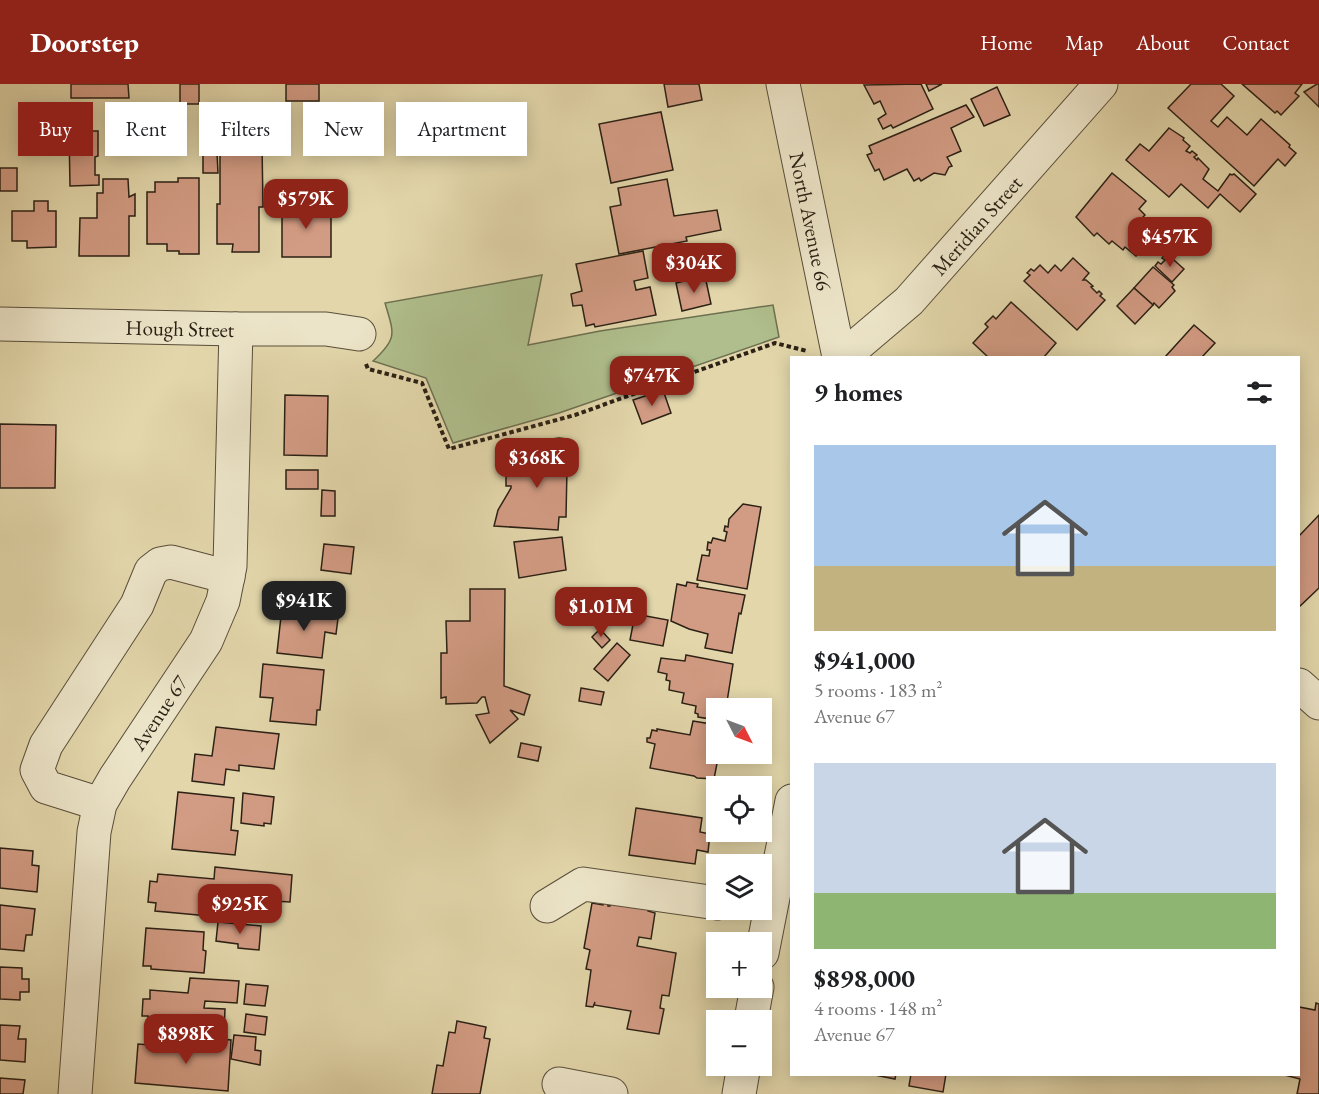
<!DOCTYPE html>
<meta charset="utf-8">
<style>
body{margin:0;font-family:"EB Garamond",serif;background:#f2f2f2;color:#202124;height:100vh;display:flex;flex-direction:column;font-size:22px;white-space:nowrap}
*{box-sizing:border-box;margin:0}
p{font-size:20px;color:#757577}
.icon{flex:none;width:33px;height:33px;fill:none;stroke:currentColor;stroke-width:2;stroke-linecap:round;stroke-linejoin:round}
.map{position:relative;flex:1;overflow:hidden}
.sheet{position:absolute;left:790px;top:272px;width:510px;height:720px;display:flex;flex-direction:column;background:#fff;border-radius:0px;box-shadow:0 3px 15px #0003}
.sheet>*{flex:none}
.guide{position:absolute;left:18px;top:18px;width:570px;height:54px;display:flex;gap:12px}
.needle{width:39px;rotate:132deg}
.controls{position:absolute;left:706px;top:614px;display:grid;gap:12px}
.controls a{display:grid;place-items:center;width:66px;height:66px;border-radius:0px;background:#fff;box-shadow:0 3px 15px #0003;font-size:30px}
.price{position:absolute;translate:-50% -51px;padding:0 14px;border-radius:12px;background:#8f2418;color:#fff;font-size:20px;line-height:39px;filter:drop-shadow(0 2px 3px #0008)}
.price::after{content:'';position:absolute;left:50%;top:36px;width:18px;height:14px;margin-left:-9px;background:inherit;clip-path:polygon(0 0,100% 0,50% 100%)}
.price.current{background:#222;color:#fff}
ul{padding:0;list-style:none}
li{display:grid;align-content:center;gap:12px;height:318px;padding:0 24px}
li span{display:grid;place-items:center;height:186px;border-radius:0px;color:#555}
li>.icon{margin-inline-start:auto}
span .icon{width:108px;height:108px;fill:#fffc;stroke-width:1}
li b{font-size:26px}
h2{display:flex;justify-content:space-between;align-items:center;height:72px;padding:0 24px;font-size:26px}
.tag{padding:0 21px;border-radius:0px;background:#fff;box-shadow:0 3px 15px #0003;font-size:21px;line-height:54px}
.tag.current{background:#8f2418;color:#fff}
header{display:flex;align-items:center;gap:36px;box-sizing:border-box;height:84px;padding:0 30px;background:#8f2418;color:#fff}
header strong{font-size:28px}
nav{display:flex;gap:33px;margin-inline-start:auto;font-size:21px}
.map>svg:first-child{display:block}
.green{fill:#afbe8c;stroke:#6d7050;stroke-width:1.5}
.building{fill:#d29b83;stroke:#2b2115;stroke-width:1.5}
.lines{fill:none;stroke-linecap:round;stroke-linejoin:round}
.minor-casing{stroke:#594e3a;stroke-width:35}
.path{stroke:#2b2115;stroke-width:4;stroke-dasharray:4.5 3;stroke-linecap:butt}
.minor{stroke:#ece4c8;stroke-width:33}
.labels{text-anchor:middle;dominant-baseline:central;stroke-width:4.5;stroke-linejoin:round;paint-order:stroke}
.street-label{font-size:21px;fill:#2b2115;stroke:#ece4c8}
</style>
<header>
<strong>Doorstep</strong>
<nav><a>Home</a><a>Map</a><a>About</a><a>Contact</a></nav>
</header>
<div class="map">
<svg width="1319" height="1010" viewBox="0 0 1319 1010">
<rect width="100%" height="100%" fill="#e2d6aa"/>
<filter id="stains"><feTurbulence type="fractalNoise" baseFrequency=".00333" numOctaves="4"/><feColorMatrix values="0 0 0 0 .2 0 0 0 0 .09 0 0 0 0 .02 0 0 0 .5 -.17"/></filter>
<radialGradient id="worn" r=".72"><stop offset=".6" stop-color="#630" stop-opacity="0"/><stop offset="1" stop-color="#630" stop-opacity=".3"/></radialGradient>
<path class="green" d="M542 191 528 261 600 247 773 221 779 253 559 329 453 359 426 294 373 277C398 254 394 250 385 219Z"/>
<g class="building">
<path d="M71 0H128L129 14H71Z"/>
<rect x="180" y="0" width="19" height="20"/>
<rect x="286" y="0" width="33" height="17"/>
<path d="M664 0H699L702 16 668 23Z"/>
<path d="M921 0 933 25 893 44 891 41 883 45 878 35 886 30 880 17 874 20 864 1Z"/>
<path d="M926 0H942L929 7Z"/>
<path d="M1191 0H1221L1234 12 1211 37 1218 43 1227 33 1247 51 1261 35 1290 61 1289 63 1296 69 1285 82 1278 75 1254 102 1168 24Z"/>
<path d="M1242 0H1302L1295 9 1299 12 1281 31 1277 27 1275 29Z"/>
<path d="M1317 0H1319V23L1304 8Z"/>
<path d="M997 3 1010 31 984 42 971 15Z"/>
<path d="M203 21 229 22V49H203Z"/>
<path d="M966 21 974 33 951 44 961 67 947 73 952 82 949 83 945 91 934 89 921 97 919 94 914 97 907 85 884 96 879 85 875 87 867 71 872 69 869 62Z"/>
<rect x="135" y="25" width="26" height="29"/>
<path d="M661 28 673 86 611 99 599 40Z"/>
<path d="M73 35 86 36V46H73Z"/>
<path d="M1169 44 1184 54 1183 56 1190 62 1186 67 1190 69 1192 67 1197 71 1194 73 1197 76 1198 74 1209 85 1203 95 1218 107 1230 90 1232 91 1234 90 1256 110 1240 128 1220 110 1208 124 1181 100 1169 113 1126 76 1140 60 1149 67Z"/>
<path d="M41 45 42 66 24 68 23 47Z"/>
<path d="M69 47H98V72L95 73V91H99V101L70 102Z"/>
<path d="M262 61 263 123H259V168H232L233 160H217V120H220V62Z"/>
<path d="M217 69 218 89H203V70Z"/>
<rect x="0" y="84" width="17" height="23"/>
<path d="M1112 89 1146 117 1139 125 1145 131 1137 139 1142 143 1140 145H1143L1152 155 1136 172 1125 163 1123 166 1112 157 1109 160 1097 149 1094 152 1076 133Z"/>
<path d="M178 94H199V170H179V167H167V160H147V108H155V98H178Z"/>
<path d="M103 95H128L129 113 135 110V132H129V172H79L80 134H97V109H103Z"/>
<path d="M667 95 674 132 717 126 721 146 686 153 687 157 619 170 610 123 621 121 618 104Z"/>
<path d="M34 117H48V127H56V163L27 164V157H12V127H34Z"/>
<rect x="282" y="118" width="49" height="55"/>
<path d="M643 167 648 194 634 197 636 206 650 203 656 231 595 243 594 240 586 242 582 221 573 222 571 210 582 207 576 180Z"/>
<path d="M1166 169 1184 185 1172 198 1155 182 1158 178 1161 180 1165 176 1162 174Z"/>
<path d="M1073 174 1089 189 1083 196H1086L1093 202 1091 203 1097 209 1099 207 1102 210 1100 212 1105 216 1077 246 1024 197 1030 191 1027 189 1031 185 1034 187 1040 181 1048 189 1055 181 1061 187Z"/>
<path d="M1153 183 1174 201 1172 203 1175 207 1159 224 1154 219 1153 221 1134 204Z"/>
<path d="M705 192 711 220 682 227 676 199Z"/>
<path d="M1134 204 1153 221 1135 240 1117 222Z"/>
<path d="M1011 218 1056 259 1044 273H988L973 259 988 243 985 240 993 232 996 235Z"/>
<path d="M1194 241 1215 259 1202 273H1165Z"/>
<path d="M663 306 671 329 642 340 633 316Z"/>
<path d="M285 311 328 312 327 372 284 371Z"/>
<path d="M0 340 56 341 55 404H0Z"/>
<path d="M559 354 567 355 565 386 567 385 566 433H559L558 446 494 442 498 426 511 404V402H506V389L517 388 519 381H524V378H521V369H525V364L529 363V361H539V364H542V358H552V355Z"/>
<rect x="286" y="386" width="32" height="19"/>
<path d="M322 406 335 407V432H321Z"/>
<path d="M743 420 761 423 747 505 697 496 702 471 709 472 710 466H707L708 458 711 459 713 454 725 457 727 448 724 447 725 442 728 443 729 435Z"/>
<path d="M1319 431V504L1299 523V452Z"/>
<path d="M562 453 566 486 519 494 514 458Z"/>
<path d="M324 460 354 463 351 490 321 486Z"/>
<path d="M687 498 698 500 697 503 745 511 741 530 739 529 732 569 705 564 708 550 689 545 671 537 677 500 686 502Z"/>
<path d="M470 505H505L504 602 530 611 524 631 510 626 518 635 490 659 476 631 489 629 485 613H482L477 619 446 620V613L441 614V569H447L446 537H470Z"/>
<path d="M282 523 327 527 326 532 338 534 336 550 325 548 322 574 277 569Z"/>
<path d="M635 530 668 536 663 562 630 556Z"/>
<path d="M600 545 610 556 602 564 592 553Z"/>
<path d="M617 559 630 571 608 597 594 585Z"/>
<path d="M686 571 733 580 726 624H717V636L698 633V630L695 629 696 622 682 619 684 609 669 606 670 597 666 596 667 590 658 588 661 574 685 577Z"/>
<path d="M263 580 324 586 320 626H317L316 641 270 637 273 614 260 613Z"/>
<path d="M581 604 604 608 601 621 579 617Z"/>
<path d="M693 637 717 641 716 668 719 669 714 695 697 694 694 692 650 684 655 660 647 658V654H650L652 646 657 647V645L690 651Z"/>
<path d="M216 643 279 650 274 685 239 681V687L226 685 224 701 192 697 195 670 212 672Z"/>
<path d="M521 659 541 663 538 677 518 673Z"/>
<path d="M178 708 234 714 231 746 238 747 235 771 172 765Z"/>
<path d="M243 709 274 713 271 740 264 739V742L241 739Z"/>
<path d="M636 724 702 734 700 748 710 750 708 768 697 766 695 780 629 771Z"/>
<path d="M0 764 33 767 32 781 39 782 37 808 0 804Z"/>
<path d="M215 783 292 791 290 818 254 816 252 836 155 827 156 819 148 818 150 797 157 798 158 790 214 795Z"/>
<path d="M605 810 609 811 608 822H610L611 818 648 825V827L655 829 651 855 639 853 637 862 676 869 669 912 662 911 660 924 664 925 659 950 627 945 631 927 594 921 595 918 593 923 586 922 591 886 586 885 590 866 584 864 592 819 603 821Z"/>
<path d="M0 821 35 825 32 851H26L24 867 0 865Z"/>
<path d="M218 838 261 842 259 866 238 864V860L216 857Z"/>
<path d="M146 844 204 848 203 866 206 867 204 889 151 885V882H143Z"/>
<path d="M0 883 22 884V895H29V908H20V916L0 915Z"/>
<path d="M190 894 239 897 237 919 205 917 204 924 225 925 224 948 148 940V932H142L143 915H150V906L188 909Z"/>
<path d="M246 900 268 902 265 922 244 920Z"/>
<path d="M1316 919 1319 920V1010H1297L1300 995 1281 990H1299V923L1315 926Z"/>
<path d="M246 930 267 933 265 951 244 948Z"/>
<path d="M457 937 486 943 484 954 490 955 480 1010H432L437 981 443 982 449 948 455 949Z"/>
<path d="M0 941 20 942 18 955H26L25 978 0 976Z"/>
<path d="M234 951 256 953 255 966 261 967 260 981 231 975Z"/>
<path d="M203 953 231 956 228 1007 135 999 138 960 203 965Z"/>
<path d="M870 990H896L895 995Z"/>
<path d="M911 990H946L943 1008 909 1002Z"/>
<path d="M0 994 25 996 23 1010H0Z"/>
</g>
<g class="lines">
<defs>
<g id="minor">
<path id="s1" d="M783 0 839 273"/>
<path id="s2" d="M0 240 236 245H326L359 250"/>
<path id="s3" d="M843 273 909 217 1101 0"/>
<path d="M1299 601 1319 619"/>
<path d="M100 720 46 703 37 686 46 661 137 521 151 487 160 480 171 478 228 493"/>
<path d="M547 822 583 800 717 819"/>
<path d="M762 869 792 717"/>
<path d="M751 936 757 903"/>
<path d="M559 1000 611 1010"/>
<path id="s4" d="M75 1010 94 748 100 720 115 694 206 557 223 517 230 482 236 245"/>
<path d="M739 1010 744 981"/>
</g>
</defs>
<use href="#minor" class="minor-casing"/>
<path class="path" d="M366 280 368 285 422 299 449 365 575 331 775 259 807 267"/>
<use href="#minor" class="minor"/>
</g>
<g class="labels">
<g class="street-label">
<text stroke="none"><textPath href="#s1" startOffset="140">North Avenue 66</textPath></text>
<text stroke="none"><textPath href="#s3" startOffset="188">Meridian Street</textPath></text>
<text stroke="none"><textPath href="#s2" startOffset="180">Hough Street</textPath></text>
<text stroke="none"><textPath href="#s4" startOffset="400">Avenue 67</textPath></text>
</g>
</g>
<rect width="100%" height="100%" filter="url(#stains)"/>
<rect width="100%" height="100%" fill="url(#worn)"/>
</svg>
<div class="controls">
<a><svg class="needle" viewBox="-14 -14 28 28"><path d="M0-13l5 13h-10z" fill="#e53935"/><path d="M0 13l5-13h-10z" fill="#757577"/></svg></a>
<a><svg class="icon" aria-label="locate" viewBox="0 0 24 24"><circle cx="12" cy="12" r="6"/><path d="M12 2v4M12 18v4M2 12h4M18 12h4"/></svg></a>
<a><svg class="icon" aria-label="layers" viewBox="0 0 24 24"><path d="M12 4l9 5-9 5-9-5zM3 14l9 5 9-5"/></svg></a>
<a>+</a>
<a>−</a>
</div>
<b class="price" style="left:306px;top:146px">$579K</b>
<b class="price" style="left:1170px;top:184px">$457K</b>
<b class="price" style="left:694px;top:210px">$304K</b>
<b class="price" style="left:652px;top:323px">$747K</b>
<b class="price" style="left:537px;top:405px">$368K</b>
<b class="price current" style="left:304px;top:548px">$941K</b>
<b class="price" style="left:601px;top:554px">$1.01M</b>
<b class="price" style="left:240px;top:851px">$925K</b>
<b class="price" style="left:186px;top:981px">$898K</b>
<div class="guide">
<a class="tag current">Buy</a>
<a class="tag">Rent</a>
<a class="tag">Filters</a>
<a class="tag">New</a>
<a class="tag">Apartment</a>
</div>
<section class="sheet">
<h2>9 homes<svg class="icon" aria-label="filters" viewBox="0 0 24 24"><path d="M4 7h16M4 17h16"/><circle cx="9" cy="7" r="2"/><circle cx="15" cy="17" r="2"/></svg></h2>
<ul>
<li><span style="background:linear-gradient(#a9c7e8 65%,#c2b280 0)"><svg class="icon" aria-label="home" viewBox="0 0 24 24"><path d="M3 11l9-7 9 7M6 9v11h12V9"/></svg></span><div><b>$941,000</b><p>5 rooms · 183 m²</p><p>Avenue 67</p></div></li>
<li><span style="background:linear-gradient(#c9d6e8 70%,#8fb573 0)"><svg class="icon" aria-label="home" viewBox="0 0 24 24"><path d="M3 11l9-7 9 7M6 9v11h12V9"/></svg></span><div><b>$898,000</b><p>4 rooms · 148 m²</p><p>Avenue 67</p></div></li>
</ul>
</section>
</div>
